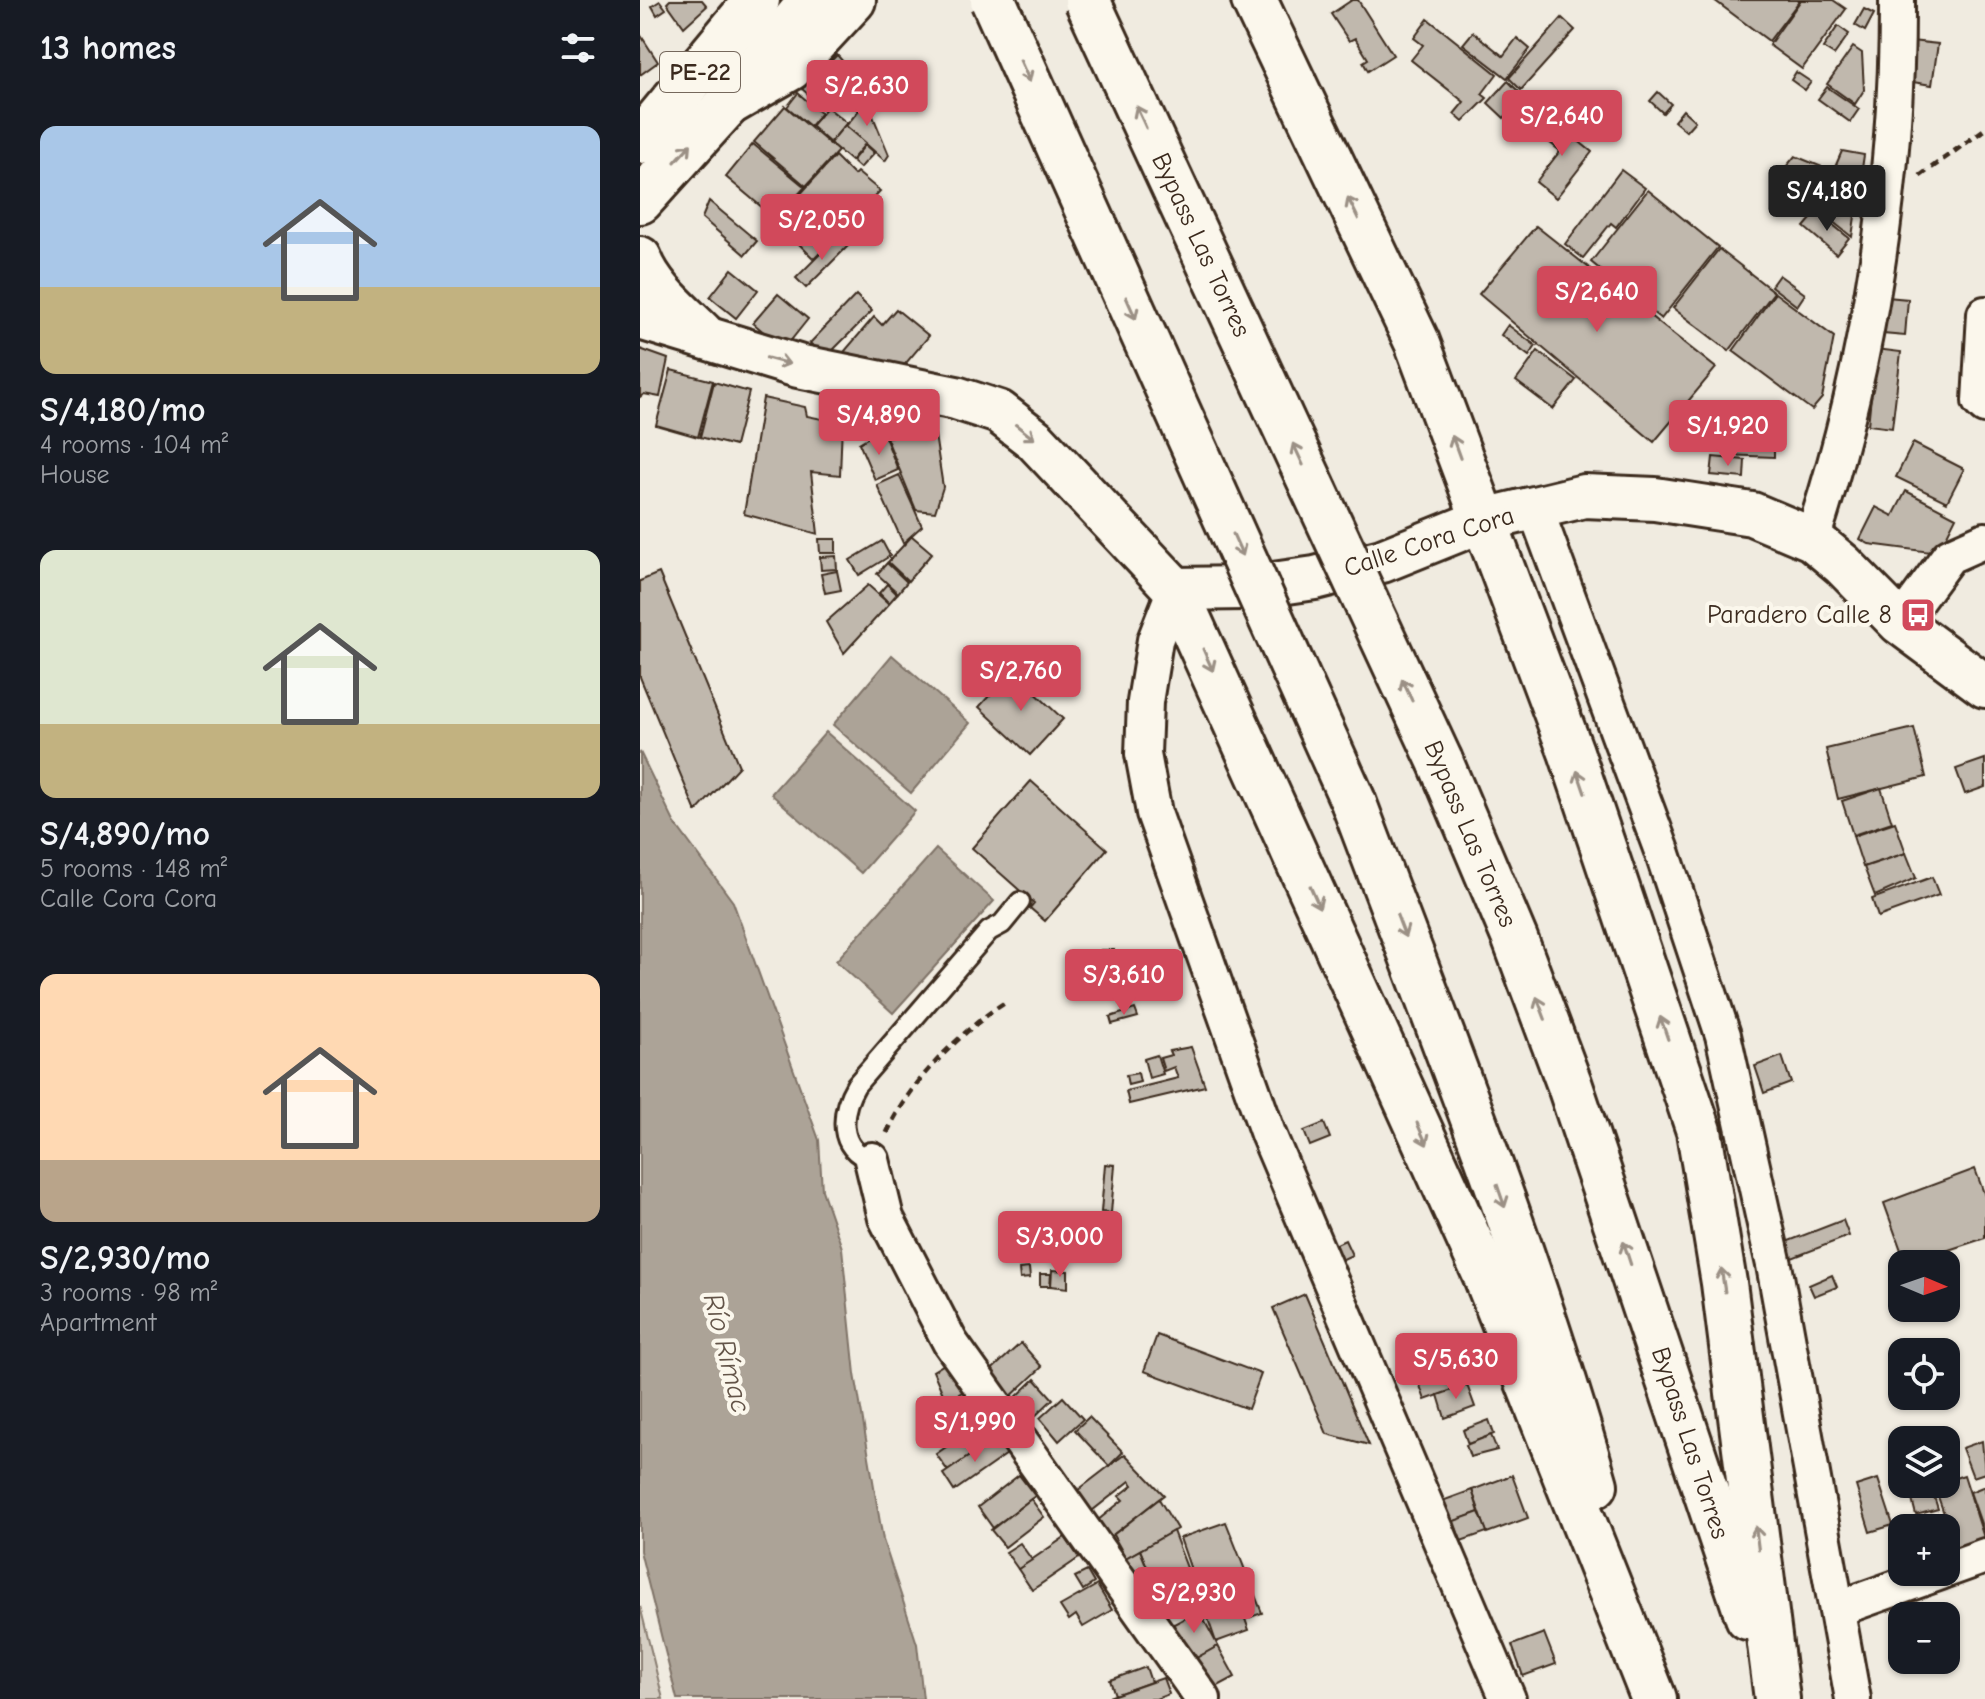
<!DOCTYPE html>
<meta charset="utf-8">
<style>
body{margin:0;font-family:"Comic Neue",sans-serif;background:#242831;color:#f1f3f6;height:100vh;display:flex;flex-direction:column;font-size:30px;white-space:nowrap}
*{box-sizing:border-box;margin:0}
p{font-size:26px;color:#9ea1a6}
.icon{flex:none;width:44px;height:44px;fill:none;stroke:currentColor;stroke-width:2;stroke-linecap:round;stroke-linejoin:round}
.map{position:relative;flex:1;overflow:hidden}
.panel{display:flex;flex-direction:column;background:#171b24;width:640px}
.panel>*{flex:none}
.needle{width:52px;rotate:92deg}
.buttons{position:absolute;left:1248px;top:1250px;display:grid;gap:16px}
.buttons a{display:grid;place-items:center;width:72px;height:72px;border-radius:16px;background:#171b24;box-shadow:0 2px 6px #0004;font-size:40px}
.price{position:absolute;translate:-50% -68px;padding:0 18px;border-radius:8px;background:#d1495b;color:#fff;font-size:26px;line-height:52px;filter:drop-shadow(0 2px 4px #0008)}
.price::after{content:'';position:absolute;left:50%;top:48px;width:24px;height:18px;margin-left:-12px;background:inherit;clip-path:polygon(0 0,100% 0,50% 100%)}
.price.current{background:#222;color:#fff}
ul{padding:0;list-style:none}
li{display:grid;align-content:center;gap:16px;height:424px;padding:0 40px}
li span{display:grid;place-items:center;height:248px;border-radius:16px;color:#555}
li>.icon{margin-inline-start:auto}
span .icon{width:144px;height:144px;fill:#fffc;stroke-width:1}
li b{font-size:34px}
h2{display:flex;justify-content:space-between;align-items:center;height:96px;padding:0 40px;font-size:34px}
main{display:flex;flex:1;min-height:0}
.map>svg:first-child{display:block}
.green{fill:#d5cec3;stroke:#887c70;stroke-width:2}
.water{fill:#aca397;stroke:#7f7367;stroke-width:2}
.building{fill:#c0b8ad;stroke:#3b2a1e;stroke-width:2}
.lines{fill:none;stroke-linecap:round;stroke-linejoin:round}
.service-casing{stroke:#3b2a1e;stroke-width:24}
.minor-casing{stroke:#3b2a1e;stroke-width:40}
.tertiary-casing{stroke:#3b2a1e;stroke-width:48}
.primary-casing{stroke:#3b2a1e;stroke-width:50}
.trunk-casing{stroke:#3b2a1e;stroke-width:50}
.path{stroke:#3b2a1e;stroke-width:5;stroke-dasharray:8 6;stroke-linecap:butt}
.service{stroke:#fbf7ec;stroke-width:18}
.minor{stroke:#fbf7ec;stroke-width:34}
.tertiary{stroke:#fbf7ec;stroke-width:42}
.primary{stroke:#fbf7ec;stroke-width:44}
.trunk{stroke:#fbf7ec;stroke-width:44}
.trunk-bridge-casing{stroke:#3b2a1e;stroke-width:50;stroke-linecap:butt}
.trunk-bridge{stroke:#fbf7ec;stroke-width:44}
.oneway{stroke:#9b9085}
.labels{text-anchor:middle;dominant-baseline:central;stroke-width:8;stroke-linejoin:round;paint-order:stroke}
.shield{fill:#fbf7ec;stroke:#75685c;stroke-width:2}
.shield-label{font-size:24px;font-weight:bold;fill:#3b2a1e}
.street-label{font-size:26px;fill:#3b2a1e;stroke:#fbf7ec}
.poi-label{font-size:26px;fill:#3b2a1e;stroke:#fbf7ec;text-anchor:end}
.water-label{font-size:28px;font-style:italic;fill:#635448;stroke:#fbf7ec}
</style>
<main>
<section class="panel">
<h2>13 homes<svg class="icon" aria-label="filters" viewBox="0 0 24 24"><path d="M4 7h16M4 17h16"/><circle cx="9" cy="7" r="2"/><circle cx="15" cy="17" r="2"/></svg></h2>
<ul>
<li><span style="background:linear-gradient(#a9c7e8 65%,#c2b280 0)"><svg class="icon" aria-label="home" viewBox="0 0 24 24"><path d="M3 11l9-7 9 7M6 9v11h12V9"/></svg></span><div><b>S/4,180/mo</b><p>4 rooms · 104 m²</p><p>House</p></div></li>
<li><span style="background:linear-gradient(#dfe7d0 70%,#c2b280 0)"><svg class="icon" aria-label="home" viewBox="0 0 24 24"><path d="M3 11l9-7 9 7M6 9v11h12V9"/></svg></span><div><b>S/4,890/mo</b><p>5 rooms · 148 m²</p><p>Calle Cora Cora</p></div></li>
<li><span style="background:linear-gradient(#ffd9b3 75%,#b9a48a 0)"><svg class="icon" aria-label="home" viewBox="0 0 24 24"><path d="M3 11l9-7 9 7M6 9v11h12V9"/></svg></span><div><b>S/2,930/mo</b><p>3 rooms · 98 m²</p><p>Apartment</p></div></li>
</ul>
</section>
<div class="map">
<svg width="1345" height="1699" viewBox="0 0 1345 1699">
<rect width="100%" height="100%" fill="#f0ebe0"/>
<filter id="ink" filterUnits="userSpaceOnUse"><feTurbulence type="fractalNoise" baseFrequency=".0125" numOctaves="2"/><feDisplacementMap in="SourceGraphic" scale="16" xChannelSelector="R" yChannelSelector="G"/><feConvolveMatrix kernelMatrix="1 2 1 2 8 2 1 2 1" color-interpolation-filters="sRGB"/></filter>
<g filter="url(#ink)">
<path class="green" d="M0 1606 23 1699H0Z"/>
<g class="water">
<path d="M252 655 330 723 271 793 193 725Z"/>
<path d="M186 732 275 811 221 873 131 794Z"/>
<path d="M0 752 34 822 93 902 179 1140 182 1190 202 1248 215 1374 243 1540 277 1644 283 1699H37L0 1551Z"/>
<path d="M296 849 354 901 253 1013 196 961Z"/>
</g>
<g class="building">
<path d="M30 0H62L67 6 44 27 27 3Z"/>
<path d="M712 0H718L753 55 728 71 723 62 728 59 715 38 709 41 691 14Z"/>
<path d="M1074 0H1160L1129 41Z"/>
<path d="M1161 0H1193L1206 9 1162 69 1129 45Z"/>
<path d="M20 1 26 9 17 15 12 6Z"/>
<path d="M1224 9 1234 14 1225 31 1215 25Z"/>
<path d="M922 18 935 30 881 90 869 78Z"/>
<path d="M788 19 857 74 842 94 847 98 823 122 814 114 824 102 771 60 783 45 774 38Z"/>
<path d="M1198 26 1209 34 1194 55 1183 48Z"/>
<path d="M833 32 863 56 877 38 890 49 867 78 823 44Z"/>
<path d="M0 34 18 62 0 75Z"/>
<path d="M1271 41 1298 44 1292 85 1266 81Z"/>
<path d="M1213 47 1222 53 1224 90 1215 104 1187 84Z"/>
<path d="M197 55 214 74 206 83 187 65Z"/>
<path d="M184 64 205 83 184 108 162 89Z"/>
<path d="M1156 72 1171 82 1165 90 1151 80Z"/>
<path d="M210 78 222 89 209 105 197 94Z"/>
<path d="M868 81 884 97 864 118 848 103Z"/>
<path d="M1187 87 1219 109 1210 122 1178 99Z"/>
<path d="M1018 92 1031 104 1023 113 1010 101Z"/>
<path d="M158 93 181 113 170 126 147 107Z"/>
<path d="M220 94 226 99 249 155 245 161 206 126 219 110 210 104Z"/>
<path d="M893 104 904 113 889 133 877 124Z"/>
<path d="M145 106 198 151 166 186 114 142Z"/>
<path d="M187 107 207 123 190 143 171 126Z"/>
<path d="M1043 110 1055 121 1046 131 1034 121Z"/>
<path d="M910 118 952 152 916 198 896 182 920 151 898 133Z"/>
<path d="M205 125 226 143 211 161 190 143Z"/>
<path d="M113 144 165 187 136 219 86 177Z"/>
<path d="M225 145 234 153 220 168 212 161Z"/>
<path d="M1202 151 1224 155 1212 237 1177 209Z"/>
<path d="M195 156 214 175 217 172 240 191 174 259 136 221Z"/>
<path d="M1155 156 1192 171 1175 208 1136 179Z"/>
<path d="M981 170 1005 188 976 227 971 223 943 258 925 244Z"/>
<path d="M1008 190 1078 247 1021 319 951 262Z"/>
<path d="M69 201 117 241 105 255 62 218Z"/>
<path d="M1177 212 1209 238 1196 254 1164 227Z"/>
<path d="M896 226 1076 368 1014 442 839 294Z"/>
<path d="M198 236 208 246 166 288 156 278Z"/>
<path d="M1079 249 1134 292 1089 351 1033 308Z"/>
<path d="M92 269 118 290 96 318 70 297Z"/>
<path d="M1139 275 1165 294 1157 306 1131 286Z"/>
<path d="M1135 293 1194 337 1182 398 1172 410 1093 351Z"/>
<path d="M138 294 168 319 144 349 113 323Z"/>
<path d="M216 295 232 311 185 358 170 343Z"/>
<path d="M1247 297 1268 299 1265 336 1243 334Z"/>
<path d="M256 309 289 336 261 369 198 359 234 317 242 325Z"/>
<path d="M868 325 896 346 889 356 861 335Z"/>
<path d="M0 349 28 359 20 397 4 394 0 397Z"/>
<path d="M1236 349 1261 352 1252 428 1228 425Z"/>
<path d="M898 351 936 380 913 409 876 381Z"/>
<path d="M31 370 73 381 58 437 16 425Z"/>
<path d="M74 382 109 392 95 446 60 437Z"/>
<path d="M123 398 165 407 167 416 202 423 200 475 171 472 178 534 104 514Z"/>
<path d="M276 433 295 435 303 487 295 512 276 510 246 437Z"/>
<path d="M229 437H245L258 470 235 480 219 443Z"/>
<path d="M1273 443 1324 469 1307 502 1256 477Z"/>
<path d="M1088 445 1134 447V457L1087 455Z"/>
<path d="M1073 457 1105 460 1104 478 1071 475Z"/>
<path d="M259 475 282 526 263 543 237 485Z"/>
<path d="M1266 491 1316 517 1298 553 1229 544 1220 539 1236 507 1253 516Z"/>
<path d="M272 536 292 553 268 581 248 562Z"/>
<path d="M179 539H196V553H180Z"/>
<path d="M242 541 250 556 219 575 210 560Z"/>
<path d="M196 556 197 569 181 570 180 557Z"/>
<path d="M247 563 267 582 258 593 237 574Z"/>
<path d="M197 571 201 590 185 593 181 574Z"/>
<path d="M19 573 99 766 56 812 0 677V581Z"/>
<path d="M247 584 257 594 249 603 239 593Z"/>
<path d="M228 585 249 604 204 653 186 622Z"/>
<path d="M372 671 423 719 390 755 339 707Z"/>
<path d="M1274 728 1286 777 1198 799 1186 749Z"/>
<path d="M1345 759V787L1325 794 1316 769Z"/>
<path d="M391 781 467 849 405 921 390 908 394 903 332 848Z"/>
<path d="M1241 788 1252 822 1213 835 1202 801Z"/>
<path d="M1255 822 1266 853 1223 867 1213 836Z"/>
<path d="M1266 853 1276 878 1235 896 1224 867Z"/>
<path d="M1292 877 1299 895 1238 917 1232 899Z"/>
<path d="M461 950H474L475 988H454L453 977H460Z"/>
<path d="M531 965 536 993 479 1002 476 973Z"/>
<path d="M495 1009 498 1017 472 1024 470 1017Z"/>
<path d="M551 1047 565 1086 489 1104 486 1091 538 1078 534 1067 524 1071 520 1058 531 1055 529 1051Z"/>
<path d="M517 1055 523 1074 509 1078 504 1059Z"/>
<path d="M1142 1056 1151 1083 1124 1093 1115 1066Z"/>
<path d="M498 1073 500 1082 488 1085 486 1075Z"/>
<path d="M684 1123 690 1138 670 1146 664 1131Z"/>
<path d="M465 1164 475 1165 471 1213 461 1212Z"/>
<path d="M1335 1169 1345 1196V1238L1266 1264 1244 1203Z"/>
<path d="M1203 1220 1209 1236 1152 1258 1146 1242Z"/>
<path d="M705 1240 712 1255 697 1262 690 1247Z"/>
<path d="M389 1268 390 1278 380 1279 379 1269Z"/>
<path d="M412 1270 428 1271V1288L411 1286Z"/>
<path d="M400 1274H411L410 1286H400Z"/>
<path d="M1192 1275 1197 1287 1174 1296 1169 1285Z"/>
<path d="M665 1294 729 1445 687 1434 633 1308Z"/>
<path d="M517 1335 621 1374 608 1409 504 1371Z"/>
<path d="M381 1343 402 1367 367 1400 345 1376Z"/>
<path d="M818 1360 827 1385 785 1400 776 1374Z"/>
<path d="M308 1362 324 1391 306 1401 293 1371Z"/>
<path d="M395 1379 413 1399 391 1420 373 1400Z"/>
<path d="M827 1385 835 1407 805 1418 798 1395Z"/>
<path d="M423 1397 443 1419 419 1441 400 1418Z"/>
<path d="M449 1417 483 1452 469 1466 435 1430Z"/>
<path d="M345 1420 356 1438 308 1471 296 1454Z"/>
<path d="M849 1420 854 1434 828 1444 823 1430Z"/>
<path d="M851 1435 857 1450 830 1457 826 1445Z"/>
<path d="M356 1438 367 1454 314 1491 303 1474Z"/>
<path d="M1342 1441 1345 1473 1333 1477 1322 1448Z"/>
<path d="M485 1454 524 1495 470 1537 457 1521 483 1500 479 1496 493 1485 490 1481 448 1514 433 1494Z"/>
<path d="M379 1475 395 1496 353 1528 338 1507Z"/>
<path d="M872 1475 888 1518 847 1533 832 1490Z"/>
<path d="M1324 1475 1345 1541 1317 1551 1294 1485Z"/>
<path d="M1238 1479 1253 1525 1230 1532 1216 1486Z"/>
<path d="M1268 1484H1290L1298 1509 1276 1515Z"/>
<path d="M1345 1486V1535L1330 1492Z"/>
<path d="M832 1490 839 1512 810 1523 802 1501Z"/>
<path d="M391 1499 404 1517 365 1547 351 1530Z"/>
<path d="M519 1499 537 1529 486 1558 473 1535Z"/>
<path d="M839 1512 847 1532 821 1541 814 1521Z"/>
<path d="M586 1522 622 1613 605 1619 609 1630 576 1642 540 1538Z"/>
<path d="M533 1531 552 1581 518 1594 500 1550Z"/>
<path d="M425 1537 439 1558 392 1590 378 1569Z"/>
<path d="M380 1543 392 1560 378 1569 366 1552Z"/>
<path d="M500 1550 518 1594 505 1603 482 1560Z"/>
<path d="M447 1571 454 1583 443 1590 435 1577Z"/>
<path d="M457 1585 472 1610 443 1627 436 1615 429 1620 420 1606Z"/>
<path d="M557 1607 578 1646 551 1661 528 1627 553 1614 551 1610Z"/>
<path d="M904 1633 916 1664 883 1676 872 1645Z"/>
<path d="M578 1646 595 1677 569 1691 551 1661Z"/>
<path d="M506 1667 511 1682 475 1695 470 1680Z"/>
<path d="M523 1678 529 1694 516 1699H463Z"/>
</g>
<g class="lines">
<defs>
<path id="service" d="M232 1160C197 1150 200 1112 216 1085L349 931 362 924 380 902"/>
<g id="minor">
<path d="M1345 314 1340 401 1345 406"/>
<path d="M895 508 1022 851 1083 1035 1134 1265 1213 1699"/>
<path d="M1172 539C1228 371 1258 177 1257 0"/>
<path d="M535 589 515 640 505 702 503 754 514 813 628 1134 868 1699"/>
<path d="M1260 623 1309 556 1345 540"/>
<path d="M232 1160 246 1218 310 1342 563 1699"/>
<path d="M1306 1570 1345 1556"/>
<path d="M1197 1609 1301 1572"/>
</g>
<g id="tertiary">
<path d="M0 258C11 288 41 312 63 334"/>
<path d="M0 318 158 366 316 398 359 412 395 440 535 589 605 588 675 578 742 561 844 520 944 496 1015 499 1112 514 1172 539 1203 565 1260 623 1345 686"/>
</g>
<path id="primary" d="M89 103 150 68 213 0"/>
<g id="trunk">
<path d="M614 0 777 342 931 752 1059 1131 1084 1283 1137 1699"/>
<path d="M0 141 117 0"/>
<path d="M0 201 87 105 172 0"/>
<path d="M535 589 845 1274 1014 1699"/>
<path d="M800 761 875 939 929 1083 1108 1617"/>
<path d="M713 801C798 1027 889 1252 955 1485"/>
</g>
</defs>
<use href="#service" class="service-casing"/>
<use href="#minor" class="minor-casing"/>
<use href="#tertiary" class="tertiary-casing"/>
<use href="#primary" class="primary-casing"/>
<use href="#trunk" class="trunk-casing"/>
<g class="path">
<path d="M1280 176 1345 129"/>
<path d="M247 1133C267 1085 323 1029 366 1002"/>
</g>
<use href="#service" class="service"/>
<use href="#minor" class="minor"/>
<use href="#tertiary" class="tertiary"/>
<use href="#primary" class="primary"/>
<use href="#trunk" class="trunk"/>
<defs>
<g id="trunk-bridge">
<path d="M353 0 713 801"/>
<path d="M447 0 800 761"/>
</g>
</defs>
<use href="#trunk-bridge" class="trunk-bridge-casing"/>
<use href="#trunk-bridge" class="trunk-bridge"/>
</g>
<defs><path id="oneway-shaft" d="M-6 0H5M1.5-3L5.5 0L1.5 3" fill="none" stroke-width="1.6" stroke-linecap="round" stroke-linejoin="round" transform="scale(2)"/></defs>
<g class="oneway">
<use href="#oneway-shaft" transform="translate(385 71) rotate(66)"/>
<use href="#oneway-shaft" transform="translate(501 117) rotate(-115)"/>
<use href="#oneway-shaft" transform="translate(43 153) rotate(-48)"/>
<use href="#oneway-shaft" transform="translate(713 208) rotate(-116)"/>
<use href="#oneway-shaft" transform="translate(491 308) rotate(66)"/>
<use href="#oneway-shaft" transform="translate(138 361) rotate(15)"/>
<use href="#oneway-shaft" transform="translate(385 432) rotate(38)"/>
<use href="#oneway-shaft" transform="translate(816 447) rotate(-110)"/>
<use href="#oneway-shaft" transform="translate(658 454) rotate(-115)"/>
<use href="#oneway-shaft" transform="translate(598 545) rotate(66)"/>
<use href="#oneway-shaft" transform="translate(568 660) rotate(66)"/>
<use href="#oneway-shaft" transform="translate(767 690) rotate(-115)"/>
<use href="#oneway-shaft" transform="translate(941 782) rotate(-109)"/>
<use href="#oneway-shaft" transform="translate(675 897) rotate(66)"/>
<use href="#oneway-shaft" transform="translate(761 926) rotate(69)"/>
<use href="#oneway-shaft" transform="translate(901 1008) rotate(-111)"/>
<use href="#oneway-shaft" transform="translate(1024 1028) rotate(-109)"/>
<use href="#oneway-shaft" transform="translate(782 1134) rotate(66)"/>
<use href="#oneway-shaft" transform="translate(861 1196) rotate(71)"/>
<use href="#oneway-shaft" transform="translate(987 1253) rotate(-108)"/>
<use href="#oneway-shaft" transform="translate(1083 1280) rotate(-99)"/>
<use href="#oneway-shaft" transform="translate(1117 1538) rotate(-97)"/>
</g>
</g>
<defs>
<symbol id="bus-square" viewBox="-11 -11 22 22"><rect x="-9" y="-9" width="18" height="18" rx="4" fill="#d1495b" stroke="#fbf7ec"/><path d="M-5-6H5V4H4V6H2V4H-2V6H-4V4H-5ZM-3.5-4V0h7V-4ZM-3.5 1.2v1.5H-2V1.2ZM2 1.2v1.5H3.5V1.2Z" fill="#fff"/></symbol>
</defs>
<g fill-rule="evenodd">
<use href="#bus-square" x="1258" y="595" width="40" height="40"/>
</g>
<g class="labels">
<rect class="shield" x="20" y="52" width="80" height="40" rx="6"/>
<g class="shield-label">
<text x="60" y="72">PE-22</text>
</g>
<g class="street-label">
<text transform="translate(561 245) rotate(65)">Bypass Las Torres</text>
<text transform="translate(789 542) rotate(-18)">Calle Cora Cora</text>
<text transform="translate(830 834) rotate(67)">Bypass Las Torres</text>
<text transform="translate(1050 1443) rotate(72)">Bypass Las Torres</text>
</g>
<g class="poi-label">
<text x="1252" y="615">Paradero Calle 8</text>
</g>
<g class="water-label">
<text transform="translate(87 1353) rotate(76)">Río Rímac</text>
</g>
</g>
</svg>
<div class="buttons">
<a><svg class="needle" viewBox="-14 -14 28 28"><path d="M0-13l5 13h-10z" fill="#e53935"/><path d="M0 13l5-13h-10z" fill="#9ea1a6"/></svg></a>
<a><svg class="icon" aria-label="locate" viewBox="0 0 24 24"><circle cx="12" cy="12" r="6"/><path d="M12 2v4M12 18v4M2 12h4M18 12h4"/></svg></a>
<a><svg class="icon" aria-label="layers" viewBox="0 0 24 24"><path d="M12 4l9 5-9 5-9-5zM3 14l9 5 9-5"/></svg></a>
<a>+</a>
<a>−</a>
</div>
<b class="price" style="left:227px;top:128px">S/2,630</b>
<b class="price" style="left:922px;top:158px">S/2,640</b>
<b class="price current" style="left:1187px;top:233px">S/4,180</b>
<b class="price" style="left:182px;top:262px">S/2,050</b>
<b class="price" style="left:957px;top:334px">S/2,640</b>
<b class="price" style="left:239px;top:457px">S/4,890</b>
<b class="price" style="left:1088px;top:468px">S/1,920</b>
<b class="price" style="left:381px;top:713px">S/2,760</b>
<b class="price" style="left:484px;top:1017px">S/3,610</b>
<b class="price" style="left:420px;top:1279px">S/3,000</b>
<b class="price" style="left:816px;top:1401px">S/5,630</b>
<b class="price" style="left:335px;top:1464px">S/1,990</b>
<b class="price" style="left:554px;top:1635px">S/2,930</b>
</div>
</main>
